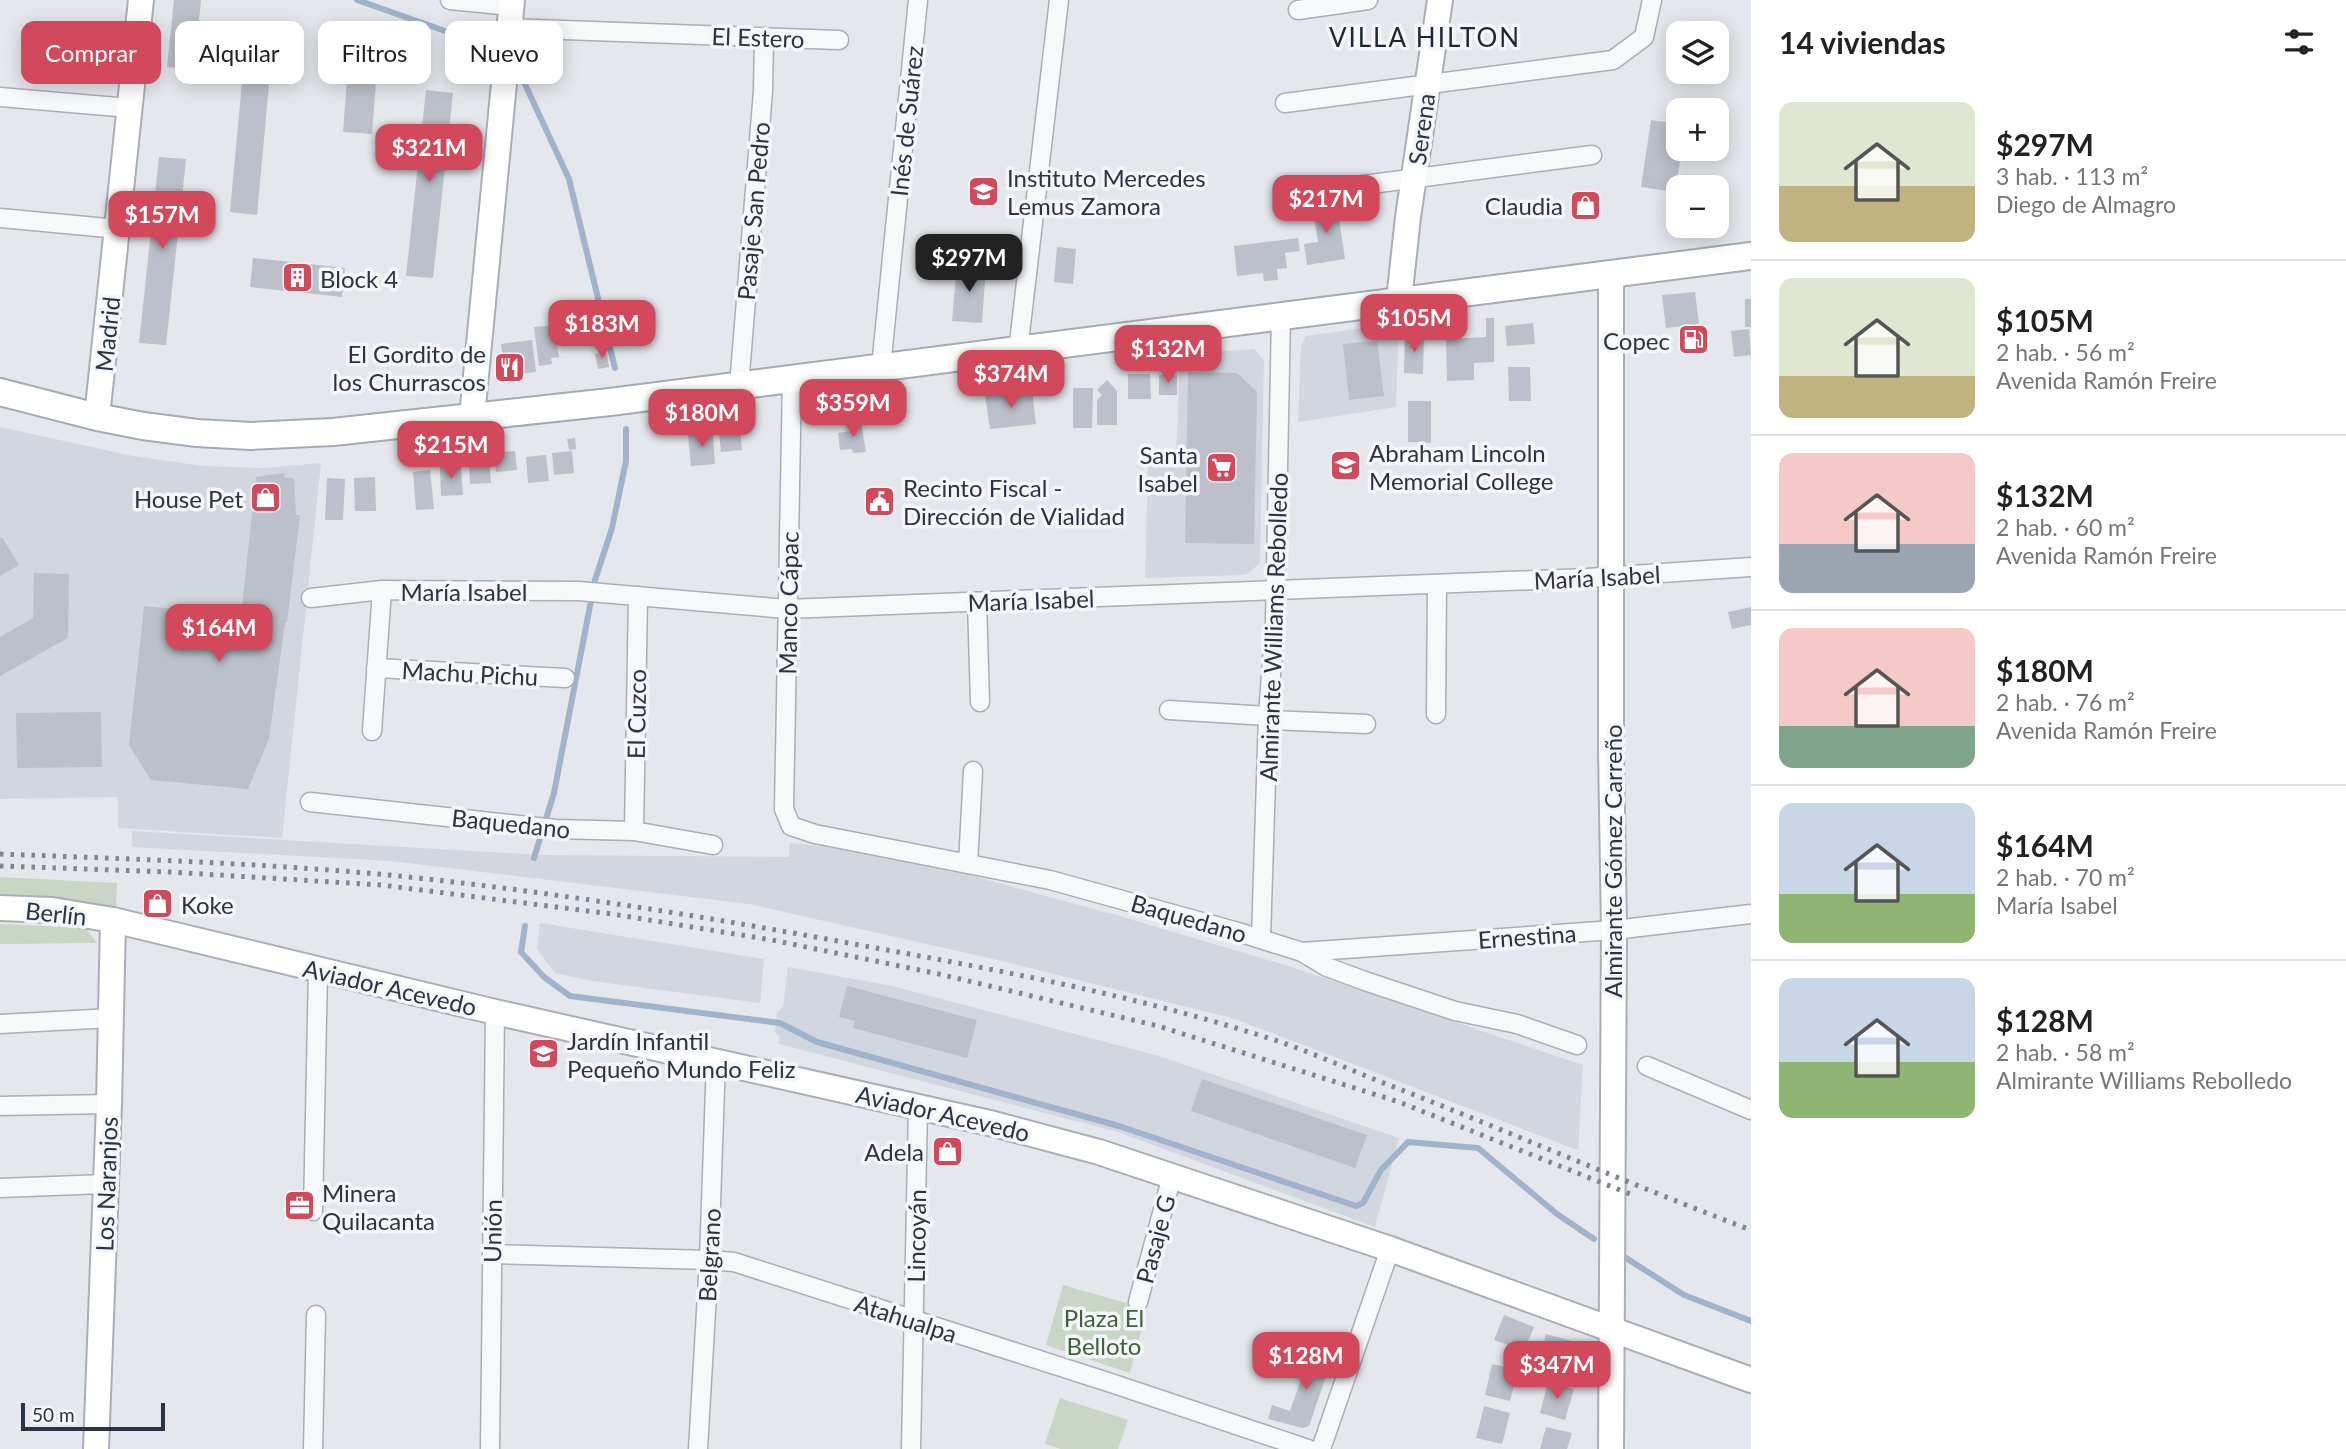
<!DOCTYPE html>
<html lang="es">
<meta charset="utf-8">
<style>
body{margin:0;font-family:Lato,sans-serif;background:#f6f6f6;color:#222;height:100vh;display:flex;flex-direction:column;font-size:26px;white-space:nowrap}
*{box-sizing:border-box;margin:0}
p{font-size:23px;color:#767676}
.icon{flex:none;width:38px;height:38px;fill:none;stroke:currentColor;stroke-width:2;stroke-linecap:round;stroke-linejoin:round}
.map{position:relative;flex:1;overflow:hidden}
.panel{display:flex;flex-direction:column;background:#fff;width:595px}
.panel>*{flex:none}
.banner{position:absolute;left:21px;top:21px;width:665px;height:63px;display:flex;gap:14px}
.buttons{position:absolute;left:1666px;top:21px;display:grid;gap:14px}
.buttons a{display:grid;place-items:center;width:63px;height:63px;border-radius:14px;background:#fff;box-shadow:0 4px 18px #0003;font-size:35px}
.scale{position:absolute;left:21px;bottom:18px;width:144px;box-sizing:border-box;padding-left:7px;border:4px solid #2b3445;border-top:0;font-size:19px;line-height:24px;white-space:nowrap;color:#2b3445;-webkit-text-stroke:5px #f4f6f9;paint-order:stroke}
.price{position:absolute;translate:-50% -60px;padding:0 16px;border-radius:14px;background:#d1495b;color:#fff;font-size:23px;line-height:46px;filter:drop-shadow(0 2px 4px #0008)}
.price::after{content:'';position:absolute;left:50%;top:42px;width:21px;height:16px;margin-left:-10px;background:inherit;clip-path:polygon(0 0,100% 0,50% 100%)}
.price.current{background:#222;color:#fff}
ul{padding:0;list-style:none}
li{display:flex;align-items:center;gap:21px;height:175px;padding:0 28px}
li+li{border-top:2px solid #e0e0e0}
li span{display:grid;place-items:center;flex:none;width:196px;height:140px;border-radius:14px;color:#555}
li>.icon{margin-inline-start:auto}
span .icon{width:84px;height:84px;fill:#fffc;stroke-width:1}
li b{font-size:30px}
h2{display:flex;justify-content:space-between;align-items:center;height:84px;padding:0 28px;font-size:30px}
.pill{padding:0 24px;border-radius:14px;background:#fff;box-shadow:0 4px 18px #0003;font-size:24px;line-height:63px}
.pill.current{background:#d1495b;color:#fff}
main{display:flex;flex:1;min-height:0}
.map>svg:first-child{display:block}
.built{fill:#d2d6de}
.green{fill:#c9d6c5}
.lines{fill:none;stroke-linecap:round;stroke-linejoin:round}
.stream{stroke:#9fb4cc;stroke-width:6}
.building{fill:#bbc0ca}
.street-casing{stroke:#a9aeb7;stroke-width:21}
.secondary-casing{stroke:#a9aeb7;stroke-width:28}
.primary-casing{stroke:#a3abb8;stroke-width:30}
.street{stroke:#f7f8fa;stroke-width:18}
.secondary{stroke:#fff;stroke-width:24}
.primary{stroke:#fff;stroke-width:26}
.rail{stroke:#7d8696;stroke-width:5;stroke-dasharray:3.5 7;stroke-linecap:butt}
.labels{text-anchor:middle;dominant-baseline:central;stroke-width:7;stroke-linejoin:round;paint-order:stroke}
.street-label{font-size:24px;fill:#2b3445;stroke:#f4f6f9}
.poi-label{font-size:24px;fill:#2b3445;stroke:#f4f6f9;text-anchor:start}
.park-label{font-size:24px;fill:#3f6138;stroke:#f4f6f9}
.neighbourhood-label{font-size:26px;letter-spacing:2px;fill:#1d2536;stroke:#f4f6f9}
</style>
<main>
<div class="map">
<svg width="1751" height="1449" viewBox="0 0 1751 1449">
<rect width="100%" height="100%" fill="#e4e7ec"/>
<g class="built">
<path d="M1399 323 1396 407 1298 422 1301 346 1306 336Z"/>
<path d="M1254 349 1264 360 1260 563 1246 575 1145 578 1148 463H1176L1180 354Z"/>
<path d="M0 427 133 456 203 466 264 468 321 463 282 838 118 828V797L0 799Z"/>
<path d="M132 831 540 855 789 857 790 843 829 847 973 876 1116 915 1285 965 1583 1065 1578 1150 1235 1019 998 960 749 904 391 861 132 847Z"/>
<path d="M540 923 764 959 760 1003 592 981 555 973 537 949Z"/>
<path d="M788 967 892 986 1159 1056 1399 1138 1375 1227 1118 1132 779 1044V1036L775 1032 777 1013 783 1007Z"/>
</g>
<g class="green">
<path d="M0 877 117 883 116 912 0 896Z"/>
<path d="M0 924 85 928 97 943 0 944Z"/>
<path d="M1063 1285 1147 1309 1130 1373 1046 1345Z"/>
<path d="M1060 1398 1128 1420 1118 1449H1061L1045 1444Z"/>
</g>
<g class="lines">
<g class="stream">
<path d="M357 0 465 38 484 52"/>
<path d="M518 69 569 179 615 368"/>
<path d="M534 858 554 793 595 580 612 528 626 461V429"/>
<path d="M525 926 521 952 544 977 570 996 780 1023 817 1042 1119 1126 1356 1206 1363 1203 1381 1170 1408 1142 1478 1148 1557 1214 1594 1239"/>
<path d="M1626 1258 1684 1295 1751 1321"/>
</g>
</g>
<g class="building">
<path d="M174 0H201L194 69 167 67Z"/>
<path d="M247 28 274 30 257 215 230 212Z"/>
<path d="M350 40 379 42 372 134 343 132Z"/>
<path d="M426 90 453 93 433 278 406 276Z"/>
<path d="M1651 120 1678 124V149H1682L1675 192 1641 187Z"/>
<path d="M159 157 186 159 166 345 139 343Z"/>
<path d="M1595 194 1598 212 1595 213 1596 218 1581 220 1580 215H1577L1574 197Z"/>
<path d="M1336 200 1345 259 1307 265 1304 244 1318 242 1312 204Z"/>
<path d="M1298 238 1300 251 1285 253 1287 268 1277 269 1278 280 1264 281 1263 273 1237 276 1234 246Z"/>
<path d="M1057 247 1076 249 1073 284 1054 282Z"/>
<path d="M253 258 345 268 342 297 250 287Z"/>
<path d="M957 264 986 266 982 323 952 321Z"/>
<path d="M1695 292 1699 324 1666 328 1662 295Z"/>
<rect x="1745" y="299" width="6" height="28"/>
<path d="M1486 318H1494V362L1474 363V380L1447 381 1446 339 1486 337Z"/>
<path d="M1533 323 1535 344 1507 346 1505 326Z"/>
<path d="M554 325 559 357 551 358 552 364 539 366 534 327Z"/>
<path d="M1749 329 1751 355 1734 357 1731 331Z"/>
<path d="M1405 334H1424L1423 374 1404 373Z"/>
<path d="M532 340 536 372 505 376 501 344Z"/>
<path d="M1377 341 1384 396 1349 400 1343 344Z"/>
<path d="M606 352 609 367 598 369 595 354Z"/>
<path d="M1508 367H1530L1531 401H1509Z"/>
<path d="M1188 372 1237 373 1257 392 1254 544 1185 543Z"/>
<path d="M1128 374H1150L1151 399H1128Z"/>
<rect x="1159" y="375" width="18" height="20"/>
<path d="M1107 380 1117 391V425H1097V400L1102 395 1097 390Z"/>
<path d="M1073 388H1093L1092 428H1073Z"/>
<path d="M1032 390 1036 424 990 429 985 396Z"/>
<path d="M1408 401H1431V443L1408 442Z"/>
<path d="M861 422 866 452 853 453 852 449 840 450 838 433 851 431V423Z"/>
<path d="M740 429 742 450 721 452 719 431Z"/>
<path d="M713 433 715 464 691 466 688 435Z"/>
<path d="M575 438 576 449 569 450 567 439Z"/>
<path d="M515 451 517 470 496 472 494 453Z"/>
<path d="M572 451 574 473 554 475 552 453Z"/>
<path d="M546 455 549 481 528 483 526 457Z"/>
<path d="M489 460 491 483 470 484 469 461Z"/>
<path d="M461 466 463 495 441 496 440 467Z"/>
<path d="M430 470 434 509 416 510 413 472Z"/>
<path d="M284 473 285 478H294L296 515H300L287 623H285L269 739 248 789 151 780 129 745 144 606 241 616 256 477Z"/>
<path d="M375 477 376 511H355L354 478Z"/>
<path d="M327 478 345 479 343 520H325Z"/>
<path d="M2 537 19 565 0 576V538Z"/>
<path d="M34 573 69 574 68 638 0 676V637L33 618Z"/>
<path d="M1751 607V625L1732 629 1728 612Z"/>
<path d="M101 712 102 767 17 768 16 713Z"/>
<path d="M847 986 977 1020 967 1058 853 1028 855 1021 839 1017Z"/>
<path d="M1202 1079 1367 1135 1355 1168 1191 1111Z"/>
<path d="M1504 1315 1534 1327 1524 1351 1494 1340Z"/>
<path d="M1546 1334 1572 1341 1564 1371 1538 1365Z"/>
<path d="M1312 1348 1333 1356 1309 1426 1303 1428 1268 1419 1272 1405 1290 1411Z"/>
<path d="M1492 1364 1518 1370 1510 1401 1485 1395Z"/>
<path d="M1548 1382 1574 1389 1565 1420 1540 1413Z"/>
<path d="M1484 1406 1510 1413 1502 1444 1476 1438Z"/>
<path d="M1546 1427 1572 1433 1567 1449H1540Z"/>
</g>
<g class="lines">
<defs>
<g id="street">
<path d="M450 0 511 6"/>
<path d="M1298 10 1368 0"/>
<path d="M509 28 839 40"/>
<path d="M0 97 129 108"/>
<path d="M1285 103 1613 60 1644 37 1652 0"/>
<path d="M1295 194 1592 155"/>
<path d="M0 218 118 229"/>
<path d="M1018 351 1059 0"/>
<path d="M881 367 918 0"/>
<path d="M792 379 784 809 791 826 815 834 1050 880 1238 932 1302 952 1327 967 1365 981 1455 1011 1517 1024 1577 1045"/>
<path d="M739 386 763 91 764 37"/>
<path d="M311 598 382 590 578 591 787 609 1587 578 1751 567"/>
<path d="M977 602 980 702"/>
<path d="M376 668 565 678"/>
<path d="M1169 710 1268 716"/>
<path d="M1436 714 1437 584"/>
<path d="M1269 720 1366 724"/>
<path d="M372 731 382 590"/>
<path d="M310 802 556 829 634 831 713 845"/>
<path d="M634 831 638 596"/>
<path d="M968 864 973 771"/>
<path d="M1261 938 1268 716 1275 620 1281 317"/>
<path d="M1302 952 1614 930 1751 914"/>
<path d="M0 1024 111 1018"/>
<path d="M1647 1066 1751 1110"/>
<path d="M0 1106 109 1104"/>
<path d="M0 1188 105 1184"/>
<path d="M313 1211 318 971"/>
<path d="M492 1254 709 1260 734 1262 1111 1383 1308 1449"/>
<path d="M1138 1302 1172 1176"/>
<path d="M313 1449 316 1315"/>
<path d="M490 1449 495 1012"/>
<path d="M698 1449 709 1260 716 1060"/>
<path d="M911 1449 918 1106"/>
<path d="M1321 1449 1390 1249"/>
</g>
<g id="secondary">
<path d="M1611 274V750L1614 930 1611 1449"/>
<path d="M1399 300 1408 217 1440 0"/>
<path d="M97 417 141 0"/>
<path d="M472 417 512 0"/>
<path d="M0 908 52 910 113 920 495 1012 994 1124 1099 1152 1390 1249 1751 1380"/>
<path d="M96 1449 109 1104 113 920"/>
</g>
<path id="primary" d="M0 392 97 417 143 426 197 433 251 436 333 432 610 402 1751 256"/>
</defs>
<use href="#street" class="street-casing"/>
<use href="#secondary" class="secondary-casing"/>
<use href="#primary" class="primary-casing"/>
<use href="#street" class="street"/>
<use href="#secondary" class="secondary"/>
<use href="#primary" class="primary"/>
<g class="rail">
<path d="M0 854C130 859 260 863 389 875 549 891 707 917 865 946 998 970 1133 995 1262 1036 1305 1049 1347 1069 1389 1085 1510 1132 1629 1184 1751 1230"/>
<path d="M0 866 170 872 381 885 612 914 772 940 939 974 1158 1026 1399 1102 1630 1194"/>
</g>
</g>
<defs>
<symbol id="school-square" viewBox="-11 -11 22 22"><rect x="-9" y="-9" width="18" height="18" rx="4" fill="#d1495b" stroke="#f4f6f9"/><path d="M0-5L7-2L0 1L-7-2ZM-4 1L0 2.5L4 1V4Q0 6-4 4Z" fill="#fff"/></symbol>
<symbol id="shop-square" viewBox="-11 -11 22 22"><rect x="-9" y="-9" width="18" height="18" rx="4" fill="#d1495b" stroke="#f4f6f9"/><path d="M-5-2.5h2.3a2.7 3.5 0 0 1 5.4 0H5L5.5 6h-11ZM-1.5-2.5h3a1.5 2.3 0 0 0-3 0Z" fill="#fff"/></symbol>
<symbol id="building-square" viewBox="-11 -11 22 22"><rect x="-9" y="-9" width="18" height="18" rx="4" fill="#d1495b" stroke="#f4f6f9"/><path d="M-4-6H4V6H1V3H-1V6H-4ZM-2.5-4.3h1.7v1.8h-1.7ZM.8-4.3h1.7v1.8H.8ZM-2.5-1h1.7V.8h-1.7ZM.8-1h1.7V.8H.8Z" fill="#fff"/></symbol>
<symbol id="fuel-square" viewBox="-11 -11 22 22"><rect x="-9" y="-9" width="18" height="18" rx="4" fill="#d1495b" stroke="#f4f6f9"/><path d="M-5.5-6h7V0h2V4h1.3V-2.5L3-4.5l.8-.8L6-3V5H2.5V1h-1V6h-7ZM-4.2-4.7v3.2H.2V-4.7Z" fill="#fff"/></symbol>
<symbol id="restaurant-square" viewBox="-11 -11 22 22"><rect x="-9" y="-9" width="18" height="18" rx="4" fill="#d1495b" stroke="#f4f6f9"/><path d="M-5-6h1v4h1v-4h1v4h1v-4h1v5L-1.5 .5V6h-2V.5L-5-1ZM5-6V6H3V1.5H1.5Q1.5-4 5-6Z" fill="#fff"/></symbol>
<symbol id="supermarket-square" viewBox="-11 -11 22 22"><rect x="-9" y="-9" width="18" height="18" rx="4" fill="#d1495b" stroke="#f4f6f9"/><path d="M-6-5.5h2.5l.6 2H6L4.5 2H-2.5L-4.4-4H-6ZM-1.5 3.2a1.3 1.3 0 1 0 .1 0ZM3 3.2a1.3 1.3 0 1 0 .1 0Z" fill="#fff"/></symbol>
<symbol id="civic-square" viewBox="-11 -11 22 22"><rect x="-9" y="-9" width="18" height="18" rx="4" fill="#d1495b" stroke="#f4f6f9"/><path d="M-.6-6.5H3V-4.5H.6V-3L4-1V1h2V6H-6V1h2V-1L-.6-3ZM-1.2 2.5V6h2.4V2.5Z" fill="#fff"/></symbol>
<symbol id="office-square" viewBox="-11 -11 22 22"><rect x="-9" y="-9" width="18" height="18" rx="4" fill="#d1495b" stroke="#f4f6f9"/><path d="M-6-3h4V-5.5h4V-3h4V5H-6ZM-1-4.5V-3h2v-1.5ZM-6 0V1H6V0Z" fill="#fff"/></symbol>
</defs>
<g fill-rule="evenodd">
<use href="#school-square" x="966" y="174" width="35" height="35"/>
<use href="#shop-square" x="1568" y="188" width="35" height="35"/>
<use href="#building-square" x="280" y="260" width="35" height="35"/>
<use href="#fuel-square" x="1676" y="322" width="35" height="35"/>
<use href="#restaurant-square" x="492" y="350" width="35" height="35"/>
<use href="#school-square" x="1328" y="448" width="35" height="35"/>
<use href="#supermarket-square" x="1204" y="450" width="35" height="35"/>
<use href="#shop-square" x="248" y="480" width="35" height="35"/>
<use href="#civic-square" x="862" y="484" width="35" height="35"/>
<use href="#shop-square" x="140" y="886" width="35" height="35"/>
<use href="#school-square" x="526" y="1036" width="35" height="35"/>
<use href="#shop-square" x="930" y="1134" width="35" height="35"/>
<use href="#office-square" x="282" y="1188" width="35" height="35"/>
</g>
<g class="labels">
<g class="street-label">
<text transform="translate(758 37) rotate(2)">El Estero</text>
<text transform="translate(906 121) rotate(-84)">Inés de Suárez</text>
<text transform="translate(1421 129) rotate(-82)">Serena</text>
<text transform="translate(753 211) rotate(-85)">Pasaje San Pedro</text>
<text transform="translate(107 334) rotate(-84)">Madrid</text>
<text transform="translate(1597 577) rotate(-3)">María Isabel</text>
<text x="464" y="591">María Isabel</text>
<text transform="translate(1031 600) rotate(-2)">María Isabel</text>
<text transform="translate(788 603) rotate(-89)">Manco Cápac</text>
<text transform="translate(1273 627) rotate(-88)">Almirante Williams Rebolledo</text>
<text transform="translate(470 673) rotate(3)">Machu Pichu</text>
<text transform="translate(636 714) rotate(-89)">El Cuzco</text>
<text transform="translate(511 823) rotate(6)">Baquedano</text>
<text transform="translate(1612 861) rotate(-90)">Almirante Gómez Carreño</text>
<text transform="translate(56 913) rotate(6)">Berlín</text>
<text transform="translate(1189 918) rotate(16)">Baquedano</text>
<text transform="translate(1527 936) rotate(-4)">Ernestina</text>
<text transform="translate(390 987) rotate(13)">Aviador Acevedo</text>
<text transform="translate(943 1113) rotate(13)">Aviador Acevedo</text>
<text transform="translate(106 1184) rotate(-88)">Los Naranjos</text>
<text transform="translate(492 1231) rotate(-89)">Unión</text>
<text transform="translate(916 1236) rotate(-89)">Lincoyán</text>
<text transform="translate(1155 1239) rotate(-75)">Pasaje G</text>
<text transform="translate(709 1255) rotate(-87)">Belgrano</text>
<text transform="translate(906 1318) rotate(18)">Atahualpa</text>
</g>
<g class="poi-label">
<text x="1007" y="177">Instituto Mercedes<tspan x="1007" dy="28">Lemus Zamora</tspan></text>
<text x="1563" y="205" text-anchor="end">Claudia</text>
<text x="320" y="278">Block 4</text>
<text x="1670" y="340" text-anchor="end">Copec</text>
<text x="486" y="353" text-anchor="end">El Gordito de<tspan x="486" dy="28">los Churrascos</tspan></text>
<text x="1369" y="452">Abraham Lincoln<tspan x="1369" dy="28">Memorial College</tspan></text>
<text x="1198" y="454" text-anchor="end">Santa<tspan x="1198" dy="28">Isabel</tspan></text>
<text x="903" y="487">Recinto Fiscal -<tspan x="903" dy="28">Dirección de Vialidad</tspan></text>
<text x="243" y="498" text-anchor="end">House Pet</text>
<text x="181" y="904">Koke</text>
<text x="567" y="1040">Jardín Infantil<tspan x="567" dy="28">Pequeño Mundo Feliz</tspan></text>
<text x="924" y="1151" text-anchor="end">Adela</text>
<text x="322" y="1192">Minera<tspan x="322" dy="28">Quilacanta</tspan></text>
</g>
<g class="park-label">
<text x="1104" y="1317">Plaza El<tspan x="1104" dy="28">Belloto</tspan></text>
</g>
<g class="neighbourhood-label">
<text x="1425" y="37">VILLA HILTON</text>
</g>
</g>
</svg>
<div class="buttons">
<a><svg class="icon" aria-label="layers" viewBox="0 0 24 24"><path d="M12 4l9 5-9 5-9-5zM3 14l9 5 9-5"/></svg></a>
<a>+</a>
<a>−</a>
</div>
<div class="scale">50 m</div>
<b class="price" style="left:429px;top:184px">$321M</b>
<b class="price" style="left:1326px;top:235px">$217M</b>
<b class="price" style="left:162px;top:251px">$157M</b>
<b class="price current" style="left:969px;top:294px">$297M</b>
<b class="price" style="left:1414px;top:354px">$105M</b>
<b class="price" style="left:602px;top:360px">$183M</b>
<b class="price" style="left:1168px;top:385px">$132M</b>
<b class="price" style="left:1011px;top:410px">$374M</b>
<b class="price" style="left:853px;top:439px">$359M</b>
<b class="price" style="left:702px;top:449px">$180M</b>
<b class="price" style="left:451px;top:481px">$215M</b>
<b class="price" style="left:219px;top:664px">$164M</b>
<b class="price" style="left:1306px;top:1392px">$128M</b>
<b class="price" style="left:1557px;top:1401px">$347M</b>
<div class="banner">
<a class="pill current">Comprar</a>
<a class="pill">Alquilar</a>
<a class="pill">Filtros</a>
<a class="pill">Nuevo</a>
</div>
</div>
<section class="panel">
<h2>14 viviendas<svg class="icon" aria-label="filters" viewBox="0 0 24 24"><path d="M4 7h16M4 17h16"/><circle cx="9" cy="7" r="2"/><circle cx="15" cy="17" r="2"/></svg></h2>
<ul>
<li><span style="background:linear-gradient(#dfe7d0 60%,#c2b280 0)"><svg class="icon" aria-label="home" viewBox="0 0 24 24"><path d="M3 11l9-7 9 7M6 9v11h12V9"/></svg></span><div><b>$297M</b><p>3 hab. · 113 m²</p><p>Diego de Almagro</p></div></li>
<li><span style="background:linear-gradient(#dfe7d0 70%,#c2b280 0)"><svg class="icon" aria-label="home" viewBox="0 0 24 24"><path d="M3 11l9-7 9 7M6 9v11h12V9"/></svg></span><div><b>$105M</b><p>2 hab. · 56 m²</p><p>Avenida Ramón Freire</p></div></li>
<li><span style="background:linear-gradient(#f6c9c9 65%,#9aa5b1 0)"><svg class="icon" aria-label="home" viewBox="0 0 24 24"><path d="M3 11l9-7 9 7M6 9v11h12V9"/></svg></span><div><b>$132M</b><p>2 hab. · 60 m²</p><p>Avenida Ramón Freire</p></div></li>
<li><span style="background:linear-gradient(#f6c9c9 70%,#7fa58c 0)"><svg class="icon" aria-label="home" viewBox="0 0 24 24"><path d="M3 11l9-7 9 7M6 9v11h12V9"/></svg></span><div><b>$180M</b><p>2 hab. · 76 m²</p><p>Avenida Ramón Freire</p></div></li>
<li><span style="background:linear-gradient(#c9d6e8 65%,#8fb573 0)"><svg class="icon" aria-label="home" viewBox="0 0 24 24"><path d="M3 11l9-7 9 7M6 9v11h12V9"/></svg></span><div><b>$164M</b><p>2 hab. · 70 m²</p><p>María Isabel</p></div></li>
<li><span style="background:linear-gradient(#c9d6e8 60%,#8fb573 0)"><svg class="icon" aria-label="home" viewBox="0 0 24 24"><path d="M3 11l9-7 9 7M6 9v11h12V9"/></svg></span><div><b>$128M</b><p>2 hab. · 58 m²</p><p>Almirante Williams Rebolledo</p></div></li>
</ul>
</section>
</main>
